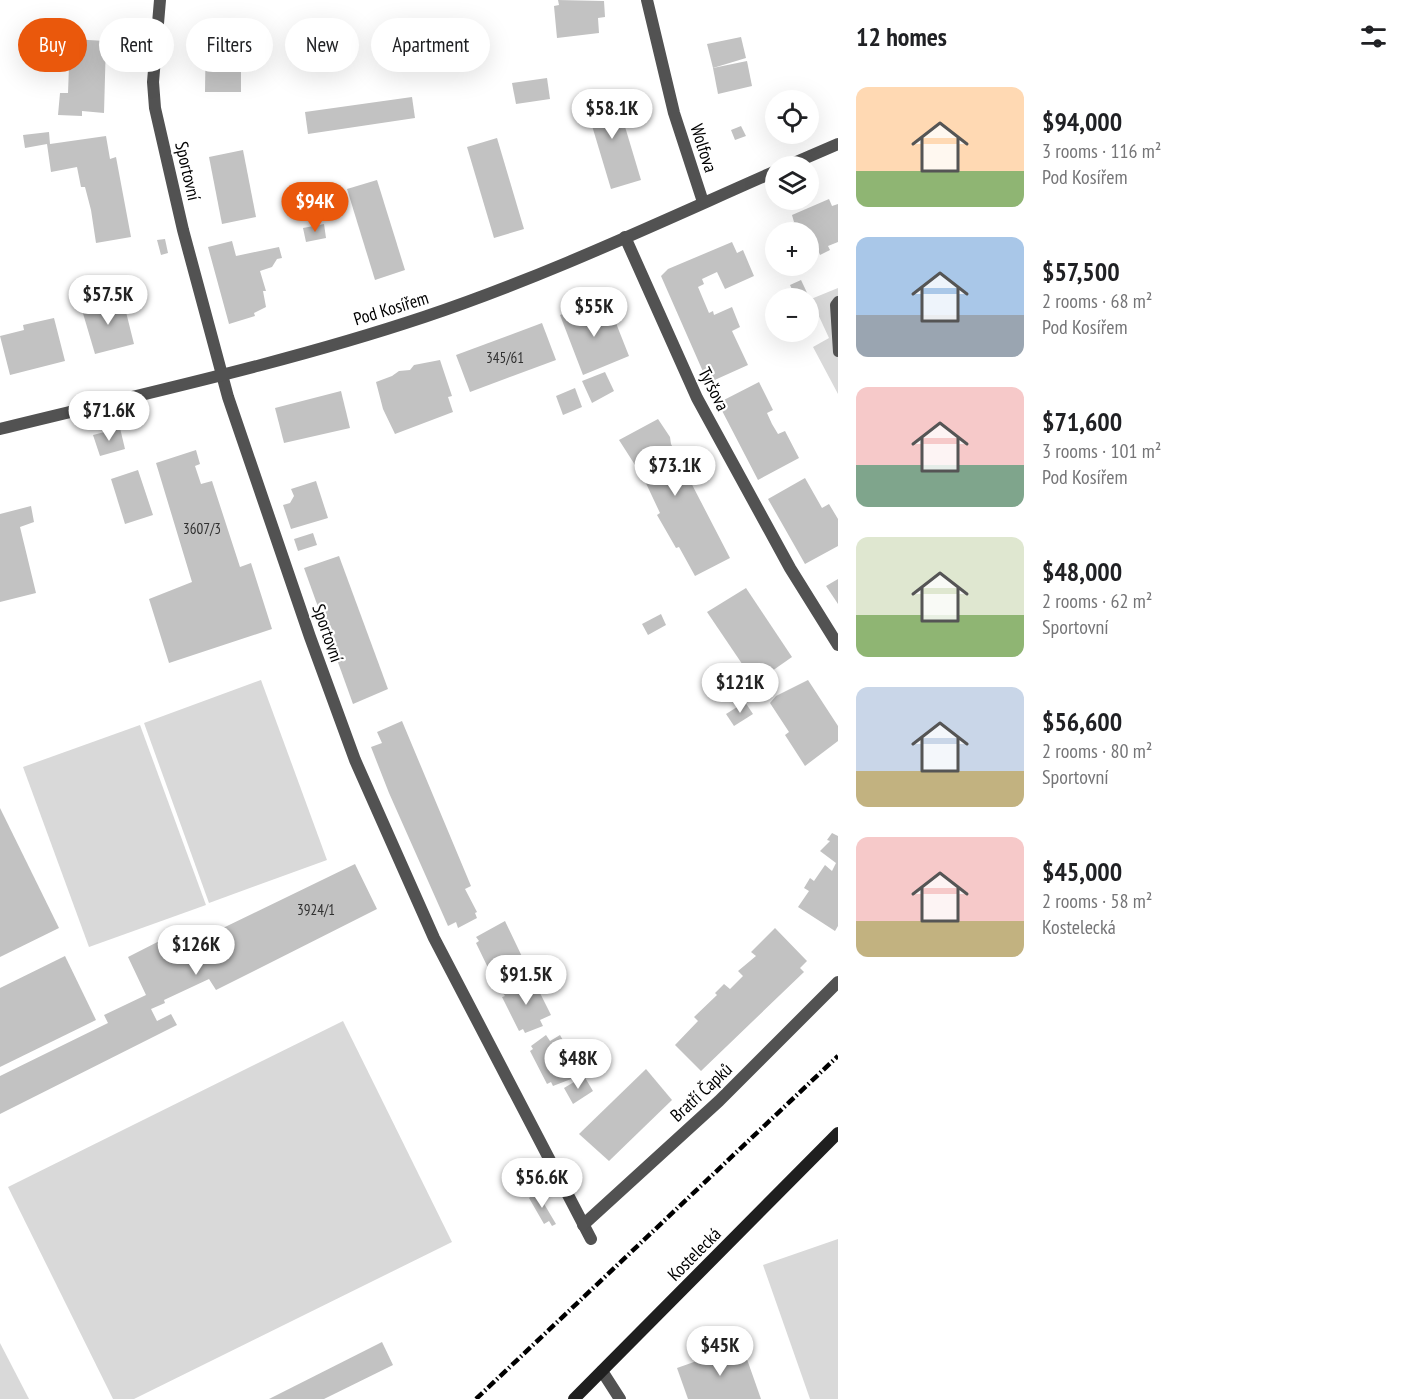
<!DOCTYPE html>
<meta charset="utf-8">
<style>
body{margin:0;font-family:"PT Sans Narrow",sans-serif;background:#f6f6f6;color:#202124;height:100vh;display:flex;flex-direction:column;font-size:22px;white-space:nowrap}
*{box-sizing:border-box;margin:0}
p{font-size:20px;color:#757577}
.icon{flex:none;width:33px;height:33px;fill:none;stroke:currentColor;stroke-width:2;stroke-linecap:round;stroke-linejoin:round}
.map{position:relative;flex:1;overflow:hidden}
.side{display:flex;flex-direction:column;background:#fff;width:570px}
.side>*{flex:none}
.banner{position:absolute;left:18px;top:18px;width:570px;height:54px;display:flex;gap:12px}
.tools{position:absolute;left:765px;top:90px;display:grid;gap:12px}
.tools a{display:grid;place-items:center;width:54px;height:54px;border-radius:50%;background:#fff;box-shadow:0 6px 24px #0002;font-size:30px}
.price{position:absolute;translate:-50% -51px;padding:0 14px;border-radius:21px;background:#fff;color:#222;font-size:20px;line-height:39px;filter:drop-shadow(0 2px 3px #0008)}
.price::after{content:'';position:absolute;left:50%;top:36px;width:18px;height:14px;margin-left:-9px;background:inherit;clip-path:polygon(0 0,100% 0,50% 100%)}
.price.selected{background:#ea580c;color:#fff}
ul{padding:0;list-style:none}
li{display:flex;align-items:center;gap:18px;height:150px;padding:0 18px}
li span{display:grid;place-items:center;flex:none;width:168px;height:120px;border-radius:12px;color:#555}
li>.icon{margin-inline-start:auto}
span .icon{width:72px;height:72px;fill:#fffc;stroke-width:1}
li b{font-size:26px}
h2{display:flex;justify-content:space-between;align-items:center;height:72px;padding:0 18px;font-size:26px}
.tag{padding:0 21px;border-radius:27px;background:#fff;box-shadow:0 6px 24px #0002;font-size:21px;line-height:54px}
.tag.selected{background:#ea580c;color:#fff}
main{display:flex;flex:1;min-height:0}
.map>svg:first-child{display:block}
.green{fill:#d9d9d9}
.building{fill:#c2c2c2}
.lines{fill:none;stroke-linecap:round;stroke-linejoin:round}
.lane{stroke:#525252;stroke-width:10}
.street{stroke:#525252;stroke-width:12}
.secondary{stroke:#1f1f1f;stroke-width:12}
.rail{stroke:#000;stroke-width:4.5;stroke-dasharray:9 3 1.5 3;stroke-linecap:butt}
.labels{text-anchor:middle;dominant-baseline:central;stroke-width:4.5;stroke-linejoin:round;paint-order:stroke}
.number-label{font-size:15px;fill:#303030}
.street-label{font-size:18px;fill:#000;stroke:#fff}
</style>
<main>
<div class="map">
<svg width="838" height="1399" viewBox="0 0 838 1399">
<rect width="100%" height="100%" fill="#fff"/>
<g class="green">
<path d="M838 288V394L813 347 829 338 811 299Z"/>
<path d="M261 680 327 860 209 903 144 723Z"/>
<path d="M140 725 206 905 89 947 23 767Z"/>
<path d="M343 1021 452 1242 134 1399H113L8 1187Z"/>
<path d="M838 1239V1399H810L763 1265Z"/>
<path d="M0 1343 29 1399H0Z"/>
</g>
<g class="building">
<path d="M558 0 604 1 605 17 598 18 599 33 557 38 554 6 559 5Z"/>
<path d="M206 21H241V92H205Z"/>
<path d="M741 37 746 58 713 68 707 44Z"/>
<path d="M70 39 106 41 104 113 82 111V116L58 115 60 93H68Z"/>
<path d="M747 61 752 86 718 94 713 68Z"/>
<path d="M547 78 550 99 516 104 512 83Z"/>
<path d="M614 90 641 180 611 189 584 99Z"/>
<path d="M412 97 415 118 308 134 305 112Z"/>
<path d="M741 126 746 136 735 140 731 130Z"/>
<path d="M49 132 50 144 106 136 110 159 116 157 131 237 96 243 91 210 85 187H81L77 167 51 172 47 144 25 148 23 135Z"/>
<path d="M497 138 524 229 494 238 467 147Z"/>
<path d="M243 150 256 217 222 224 209 157Z"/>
<path d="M377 180 405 270 375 280 347 189Z"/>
<path d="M829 199 832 206 838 204V242L828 246 830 250 820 255 818 250 808 254V232H792L788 224 794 222 792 215Z"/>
<path d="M324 224 326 238 306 242 303 228Z"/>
<path d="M165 239 168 253 161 255 157 240Z"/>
<path d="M232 241 236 256 279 247 282 258 277 259 272 267 260 271 266 291H263L266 307 254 313 255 316 229 324 208 247Z"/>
<path d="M732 242 737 253 743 250 754 276 725 289 717 272 702 279 704 284 698 287 709 313 713 311 714 315 732 307 740 327 732 331 748 365 708 383 661 276 668 269Z"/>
<path d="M801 280 809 297 796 298 790 285Z"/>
<path d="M122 296 134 344 95 354 82 310Z"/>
<path d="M592 303 595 313 610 308 629 356 583 375 560 315Z"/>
<path d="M54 318 65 361 10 375 0 336 24 330 23 325Z"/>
<path d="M542 323 556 360 470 392 456 355Z"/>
<path d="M440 360 452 396 448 397 453 412 395 434 383 409 376 382 392 376 399 371 410 370 414 365Z"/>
<path d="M605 372 614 391 592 403 582 381Z"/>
<path d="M759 382 773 410 767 413 772 424 778 434 785 431 799 458 758 480 718 403Z"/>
<path d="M575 388 582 407 563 415 556 396Z"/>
<path d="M341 391 350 428 284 443 275 408Z"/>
<path d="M658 419 670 437 671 444 730 558 695 576 679 547 676 548 657 515 660 513 644 479 619 440Z"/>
<path d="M120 428 125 449 100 456 93 435Z"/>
<path d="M196 450 200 464 195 466 201 484 212 481 240 567 251 563 272 629 169 663 149 599 192 582 156 463Z"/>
<path d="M138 470 153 515 125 524 111 479Z"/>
<path d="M805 478 822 508 829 504 838 519V546L805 564 768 499Z"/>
<path d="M316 481 328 518 291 529 283 505 290 503 294 496 291 489Z"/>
<path d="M31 506 34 522 20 527 36 593 0 602V514Z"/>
<path d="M313 533 317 545 298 551 294 539Z"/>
<path d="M339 556 388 689 353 704 304 568Z"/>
<path d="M838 579V604L826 586Z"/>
<path d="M746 588 792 657 755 683 707 612Z"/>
<path d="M661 614 666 625 648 635 642 624Z"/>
<path d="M808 680 838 726V741L805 766 785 735 789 732 770 703 776 696Z"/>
<path d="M745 702 753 714 734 726 726 714Z"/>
<path d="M402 721 471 886 465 889 477 912 475 913 477 918 458 928 456 922 448 926 389 793 371 747 382 743 377 732Z"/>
<path d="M0 808 59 928 0 957Z"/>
<path d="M832 833 838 836V926L835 931 798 907 809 891 804 888 810 878 814 881 825 865 832 871 836 863 820 851 830 841 827 840Z"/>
<path d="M355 864 377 909 216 990 209 979 164 1000 165 1003 151 1009 157 1021 171 1014 177 1025 0 1114V1076L108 1023 104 1015 146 995 128 957 187 927 194 942Z"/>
<path d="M505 921 527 967 498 980 495 975 492 976 476 943 479 941 476 937Z"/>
<path d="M775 928 807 961 800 968 804 972 701 1071 675 1045 698 1021 694 1017 717 995 715 993 724 984 730 989 743 976 738 971 756 956 751 952Z"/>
<path d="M65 956 96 1020 0 1067V988Z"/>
<path d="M520 981 523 986 534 981 551 1015 540 1020 543 1026 525 1033 523 1029 519 1031 502 997 505 996 502 992Z"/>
<path d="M546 1035 550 1041 560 1035 578 1067 568 1073 571 1079 553 1086 551 1082 547 1084 530 1051 533 1049 531 1046Z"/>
<path d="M646 1069 672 1100 609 1161 579 1134Z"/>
<path d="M584 1076 593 1091 573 1104 564 1088Z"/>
<path d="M537 1192 556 1224 552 1226 549 1221 544 1224 529 1198Z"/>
<path d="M382 1342 393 1365 324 1399H269Z"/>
<path d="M742 1345 761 1399H688L677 1368Z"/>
</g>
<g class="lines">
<path class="lane" d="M838 301 835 305 838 352"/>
<g class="street">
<path d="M160 0 153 82 155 108 183 230 228 397 310 637 355 760 434 938 591 1239"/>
<path d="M647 0 674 113 703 202"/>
<path d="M787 166 838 144"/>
<path d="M625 237 697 398 790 568 838 645"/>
<path d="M0 429C142 394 286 363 424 317 544 277 660 222 776 171"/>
<path d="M583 1225 719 1101 838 982"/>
<path d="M602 1371 620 1399"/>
</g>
<path class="secondary" d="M574 1399 838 1133"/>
<path class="rail" d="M476 1399 838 1056"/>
</g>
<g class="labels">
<g class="number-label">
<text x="505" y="357">345/61</text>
<text x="202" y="528">3607/3</text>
<text x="316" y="909">3924/1</text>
</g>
<g class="street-label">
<text transform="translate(704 148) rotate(72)">Wolfova</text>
<text transform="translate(188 171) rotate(77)">Sportovní</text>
<text transform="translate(391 308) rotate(-17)">Pod Kosířem</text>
<text transform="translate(714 389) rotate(63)">Tyršova</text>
<text transform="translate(328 633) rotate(71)">Sportovní</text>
<text transform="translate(701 1092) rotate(-43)">Bratří Čapků</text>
<text transform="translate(694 1254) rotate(-45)">Kostelecká</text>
</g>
</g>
</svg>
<div class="tools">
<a><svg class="icon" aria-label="locate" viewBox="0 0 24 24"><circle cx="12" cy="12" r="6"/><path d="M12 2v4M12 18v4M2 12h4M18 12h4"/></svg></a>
<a><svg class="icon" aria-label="layers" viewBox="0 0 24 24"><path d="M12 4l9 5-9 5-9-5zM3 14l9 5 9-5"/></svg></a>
<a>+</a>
<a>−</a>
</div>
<b class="price" style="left:612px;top:140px">$58.1K</b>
<b class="price selected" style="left:315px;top:233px">$94K</b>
<b class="price" style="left:108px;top:326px">$57.5K</b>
<b class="price" style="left:594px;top:338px">$55K</b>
<b class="price" style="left:109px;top:442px">$71.6K</b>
<b class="price" style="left:675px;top:497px">$73.1K</b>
<b class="price" style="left:740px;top:714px">$121K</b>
<b class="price" style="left:196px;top:976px">$126K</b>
<b class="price" style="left:526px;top:1006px">$91.5K</b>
<b class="price" style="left:578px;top:1090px">$48K</b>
<b class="price" style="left:542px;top:1209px">$56.6K</b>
<b class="price" style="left:720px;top:1377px">$45K</b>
<div class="banner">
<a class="tag selected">Buy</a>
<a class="tag">Rent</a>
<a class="tag">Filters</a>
<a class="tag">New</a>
<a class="tag">Apartment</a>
</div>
</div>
<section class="side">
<h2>12 homes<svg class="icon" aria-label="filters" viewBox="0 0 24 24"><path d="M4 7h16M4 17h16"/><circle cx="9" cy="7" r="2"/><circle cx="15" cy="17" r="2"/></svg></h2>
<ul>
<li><span style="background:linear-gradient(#ffd9b3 70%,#8fb573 0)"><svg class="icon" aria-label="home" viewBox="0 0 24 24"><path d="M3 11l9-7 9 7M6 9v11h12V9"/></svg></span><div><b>$94,000</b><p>3 rooms · 116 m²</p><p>Pod Kosířem</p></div></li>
<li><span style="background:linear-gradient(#a9c7e8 65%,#9aa5b1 0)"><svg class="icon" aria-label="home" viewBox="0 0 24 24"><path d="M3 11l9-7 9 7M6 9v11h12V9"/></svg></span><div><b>$57,500</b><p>2 rooms · 68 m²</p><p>Pod Kosířem</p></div></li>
<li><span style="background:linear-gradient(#f6c9c9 65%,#7fa58c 0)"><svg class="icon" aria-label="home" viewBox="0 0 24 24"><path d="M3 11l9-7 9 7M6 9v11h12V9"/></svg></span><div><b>$71,600</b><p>3 rooms · 101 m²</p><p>Pod Kosířem</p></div></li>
<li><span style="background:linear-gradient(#dfe7d0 65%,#8fb573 0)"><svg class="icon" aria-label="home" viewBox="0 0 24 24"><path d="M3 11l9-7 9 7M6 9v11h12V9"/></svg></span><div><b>$48,000</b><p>2 rooms · 62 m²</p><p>Sportovní</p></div></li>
<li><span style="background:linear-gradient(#c9d6e8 70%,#c2b280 0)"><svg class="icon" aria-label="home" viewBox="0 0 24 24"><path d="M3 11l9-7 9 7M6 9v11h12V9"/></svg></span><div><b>$56,600</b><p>2 rooms · 80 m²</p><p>Sportovní</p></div></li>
<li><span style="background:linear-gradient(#f6c9c9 70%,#c2b280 0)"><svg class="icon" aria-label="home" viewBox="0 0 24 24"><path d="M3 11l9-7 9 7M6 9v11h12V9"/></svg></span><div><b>$45,000</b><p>2 rooms · 58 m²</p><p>Kostelecká</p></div></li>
</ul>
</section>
</main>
